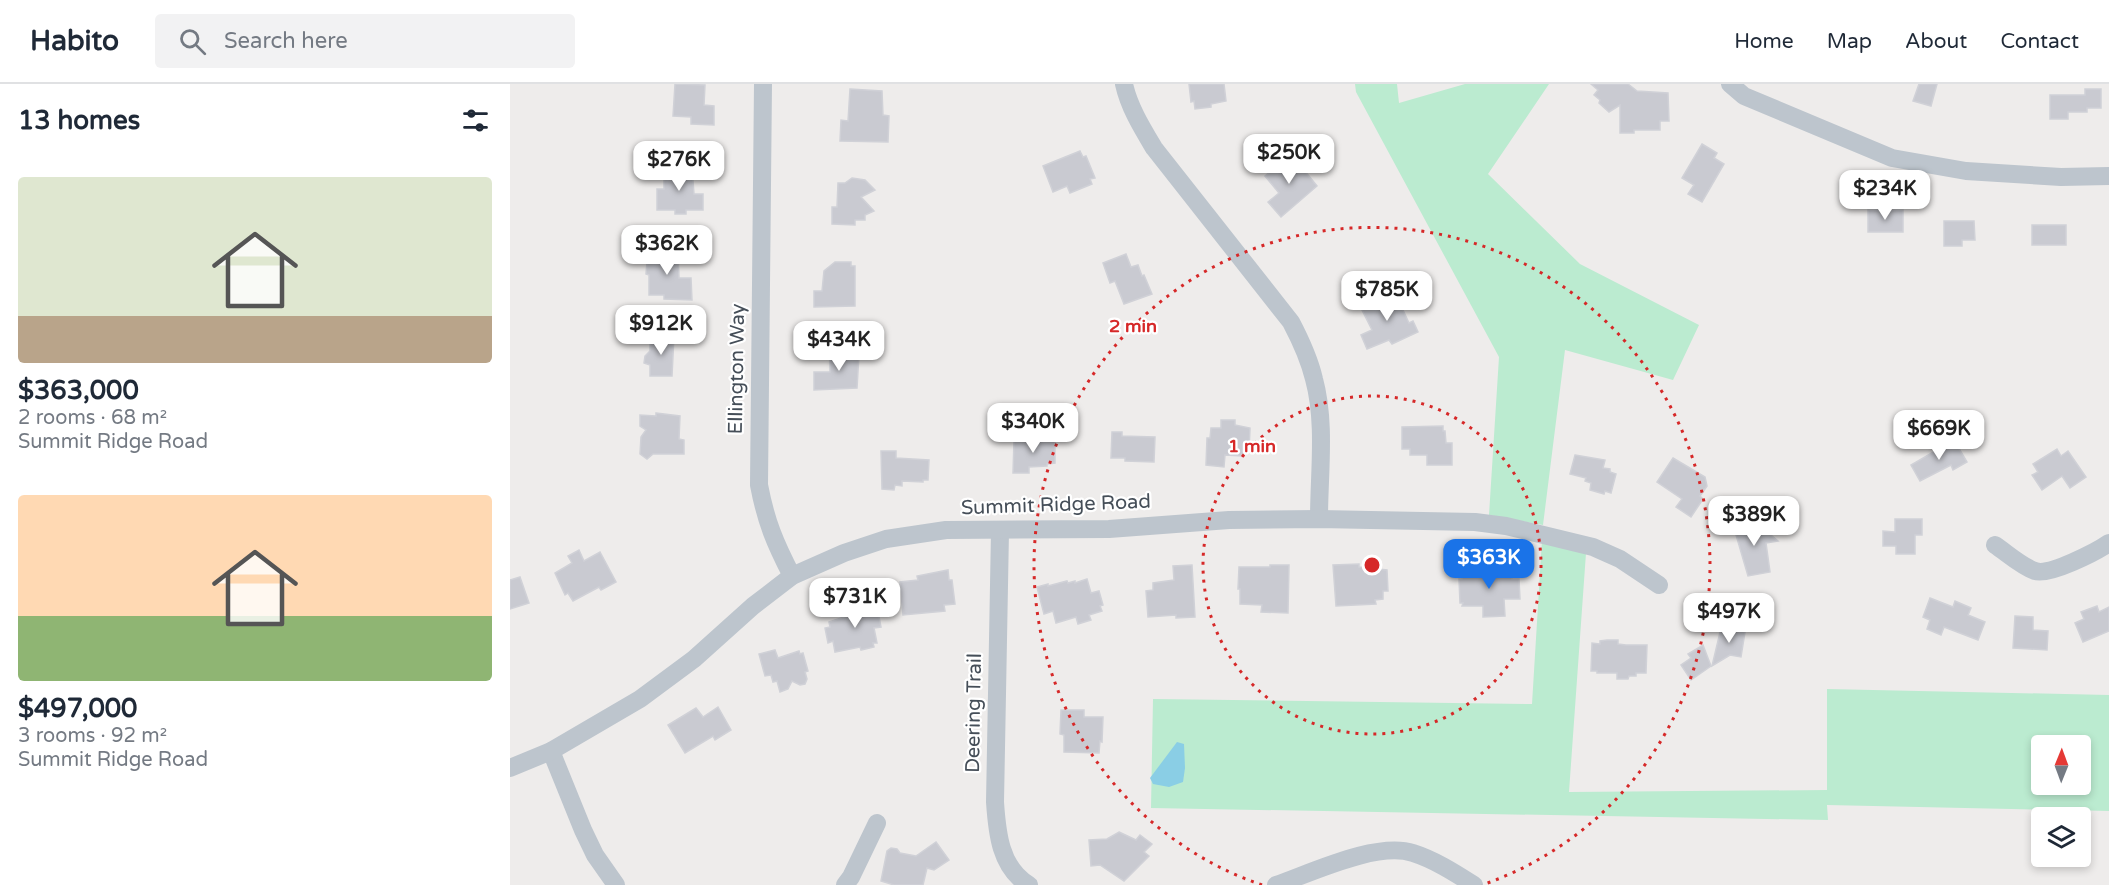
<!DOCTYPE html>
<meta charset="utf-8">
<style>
body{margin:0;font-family:"Varela Round",sans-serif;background:#f2f2f3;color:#1f2937;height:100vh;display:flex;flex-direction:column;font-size:22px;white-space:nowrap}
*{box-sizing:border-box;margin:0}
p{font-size:20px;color:#747a83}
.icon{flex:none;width:33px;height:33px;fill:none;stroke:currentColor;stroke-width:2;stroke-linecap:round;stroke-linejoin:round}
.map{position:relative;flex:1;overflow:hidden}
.side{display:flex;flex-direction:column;background:#fff;width:510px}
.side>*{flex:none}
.needle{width:39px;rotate:1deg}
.buttons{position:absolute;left:1521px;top:651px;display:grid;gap:12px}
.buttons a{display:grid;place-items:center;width:60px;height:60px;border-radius:6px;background:#fff;box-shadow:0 3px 9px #0003;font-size:30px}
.price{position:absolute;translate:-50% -51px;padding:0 14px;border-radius:12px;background:#fff;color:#222;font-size:20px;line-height:39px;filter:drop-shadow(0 2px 3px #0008)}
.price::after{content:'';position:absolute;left:50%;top:36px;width:18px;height:14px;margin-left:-9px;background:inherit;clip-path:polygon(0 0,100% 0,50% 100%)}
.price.on{background:#1a73e8;color:#fff}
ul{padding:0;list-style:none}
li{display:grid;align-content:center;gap:12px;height:318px;padding:0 18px}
li span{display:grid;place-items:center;height:186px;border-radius:6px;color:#555}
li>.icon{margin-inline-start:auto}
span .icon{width:108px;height:108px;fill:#fffc;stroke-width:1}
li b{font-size:26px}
h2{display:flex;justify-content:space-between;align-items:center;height:72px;padding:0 18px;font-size:26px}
header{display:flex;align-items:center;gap:36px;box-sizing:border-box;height:84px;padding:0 30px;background:#fff;border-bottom:2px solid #e0e1e3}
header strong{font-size:28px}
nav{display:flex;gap:33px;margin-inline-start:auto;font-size:21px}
.search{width:420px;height:54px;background:#f2f2f3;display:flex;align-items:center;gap:15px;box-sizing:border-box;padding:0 21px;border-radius:6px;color:#747a83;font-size:22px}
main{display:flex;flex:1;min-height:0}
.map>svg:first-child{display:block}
.green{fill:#bbebd0;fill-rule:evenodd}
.water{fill:#8acee5}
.building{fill:#c9cad1;stroke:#d0d1d7;stroke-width:1.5}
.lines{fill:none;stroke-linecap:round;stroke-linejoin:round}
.minor{stroke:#bdc5cd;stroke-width:18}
.ring{fill:none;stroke:#d62828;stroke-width:3;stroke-dasharray:3 6}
.labels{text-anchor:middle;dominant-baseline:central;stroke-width:4.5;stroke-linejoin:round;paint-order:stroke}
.street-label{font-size:20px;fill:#454e58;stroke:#fff}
.centre{fill:#d62828;stroke:#fff;stroke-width:3}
.ring-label{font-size:18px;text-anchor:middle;font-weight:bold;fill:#d62828;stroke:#fff;stroke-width:4.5;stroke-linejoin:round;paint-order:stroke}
</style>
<header>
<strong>Habito</strong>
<div class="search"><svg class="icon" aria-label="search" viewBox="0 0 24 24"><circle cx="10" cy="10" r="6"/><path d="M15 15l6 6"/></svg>Search here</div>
<nav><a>Home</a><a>Map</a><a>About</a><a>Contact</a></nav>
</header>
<main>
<section class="side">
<h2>13 homes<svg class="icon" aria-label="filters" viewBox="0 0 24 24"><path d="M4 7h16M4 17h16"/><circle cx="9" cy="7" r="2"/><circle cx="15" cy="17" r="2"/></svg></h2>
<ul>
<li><span style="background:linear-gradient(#dfe7d0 75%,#b9a48a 0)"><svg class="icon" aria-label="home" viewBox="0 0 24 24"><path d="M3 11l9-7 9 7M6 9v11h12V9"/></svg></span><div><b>$363,000</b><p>2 rooms · 68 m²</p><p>Summit Ridge Road</p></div></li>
<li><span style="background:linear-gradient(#ffd9b3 65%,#8fb573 0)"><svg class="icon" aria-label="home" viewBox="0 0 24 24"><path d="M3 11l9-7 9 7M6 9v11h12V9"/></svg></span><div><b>$497,000</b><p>3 rooms · 92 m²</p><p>Summit Ridge Road</p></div></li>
</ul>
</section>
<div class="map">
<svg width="1599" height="801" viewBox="0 0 1599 801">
<rect width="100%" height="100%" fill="#eeeceb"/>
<g class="green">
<path d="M845 0H887L889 19 955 0H1039L978 90 1070 180 1189 241 1163 296 1055 266 1033 441 979 431 989 273 846 8Z"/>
<path d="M1032 456 1076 469 1059 708 1317 706V605L1599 611V727L1317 721 1318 736 641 724 643 615 1022 620ZM1532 662H1570V700H1532Z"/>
</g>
<path class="water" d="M667 658 674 660 675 684 673 698 659 703 643 700 640 694Z"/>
<g class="building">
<path d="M165 0 195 1 194 21 204 22V41L181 40V33L163 32Z"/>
<path d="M679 0H714L716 17 701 20V23L685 25 684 17 681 18Z"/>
<path d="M1081 0H1118L1127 7 1158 9 1159 37H1150V46H1124V49H1110V21L1099 28 1089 19 1090 16 1084 11 1088 6Z"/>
<path d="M1409 0H1427L1421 22 1403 17Z"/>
<path d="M340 5 372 7 373 31 379 32 378 58 330 57 331 36 338 37Z"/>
<path d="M1575 5H1591V24H1577V28H1558V35H1540V11H1575Z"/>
<path d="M1192 60 1207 69 1204 74 1214 80 1192 118 1178 110 1184 101 1172 94Z"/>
<path d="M570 67 573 73 576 72 585 94 580 95 582 100 560 109 557 102 543 108 533 82Z"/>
<path d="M781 70 807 102 771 133 758 118 769 109 755 92Z"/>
<path d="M158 83 182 84 184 110H193V126H176V130H165V126H147V105H154V92H158Z"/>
<path d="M342 94 355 96 365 106 351 113 364 127 355 131V136H345V141L322 140V123H327L328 99H335Z"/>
<rect x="1358" y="126" width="35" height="22"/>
<path d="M1434 137H1464L1465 156H1452V162H1434Z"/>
<rect x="1522" y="141" width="34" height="20"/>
<path d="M138 165H160V168H168L169 194H181L182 216 154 215V211H139V191L136 190Z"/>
<path d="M616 170 621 183 628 181 632 192 634 191 642 210 614 220 605 197 600 199 593 179Z"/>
<path d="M325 178H341V182H345V222L304 223V207H312L314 187Z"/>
<path d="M879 210 882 216 887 213 899 239 903 237 908 248 882 260 879 256 857 265 851 251 862 246 851 224Z"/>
<path d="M140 251 164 252 162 292H140V281L134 279 135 272 140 267Z"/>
<path d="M320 266 345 267 349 271 347 304 304 306V288H320Z"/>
<path d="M146 329 170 332 169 355 174 356V370H143L137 375 130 370 131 353 136 346 130 342V331L146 332Z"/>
<path d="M711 336H725V341L740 344 739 368 733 367 732 372 715 371 714 383 696 381 697 354H700L701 344H711Z"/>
<path d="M933 342V347H935L936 359H942V381H917V371H900V365H892V343Z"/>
<path d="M602 348H612V352L645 353 644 378 615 377V374H601Z"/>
<path d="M517 355 545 356V379L537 380V382L519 383V389H503L504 357H517Z"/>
<path d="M1444 356 1457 378 1443 386 1441 381 1410 397 1401 381Z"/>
<path d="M1547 365 1551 372 1558 367 1576 393 1560 404 1552 392 1532 406 1522 391 1528 388 1523 380Z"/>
<path d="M371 367H386V374L419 376 418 396H413V398L392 397V402L385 401 384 406 372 405Z"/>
<path d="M1065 371 1095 376 1093 384 1100 385V388L1106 390 1101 409 1095 407 1094 410 1080 406 1081 399 1075 397 1076 394 1060 390Z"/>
<path d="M1163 374 1195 393 1197 402 1190 412 1193 415 1181 433 1166 423 1172 415 1147 398Z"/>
<path d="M1385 435H1412V451H1405V470H1386V462H1373V447L1385 448Z"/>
<path d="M1252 436 1255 446 1268 457 1256 459 1260 488 1238 492 1224 444Z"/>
<path d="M69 466 74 477 90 468 106 498 91 506 89 503 63 517 58 509 55 511 45 489 62 479 58 472Z"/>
<path d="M849 480V483L877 486 878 507H873V515L865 516 866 520 826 522 823 481Z"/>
<path d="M682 481 685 533 666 534V531L638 533 636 507 643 506V499L664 496 663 482Z"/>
<path d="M760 481H779L778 529 751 528 752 521 730 520V505H728L729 483H760Z"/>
<path d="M964 485V487L1002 485V495H1009L1010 515H994L995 532 973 533V522H952L953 519H950L949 495H952V486Z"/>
<path d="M438 486 439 496H442L445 520 434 521 435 527 393 531 390 498 408 496 407 492Z"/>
<path d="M10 493 19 519 0 525V496Z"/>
<path d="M577 495 581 509 589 507 593 521 590 522 592 527 579 531 581 536 568 540 566 533 546 539 543 527 534 530 527 503 538 500V502L557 497 558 499 565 497V499Z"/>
<path d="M1420 514 1443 523 1445 517 1461 524 1458 531 1475 538 1468 556 1434 543 1431 551 1417 545 1420 536 1413 533Z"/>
<path d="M366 517 371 543 364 544 367 559H363L364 563 351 566 350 563 325 568 323 557 318 559 315 544 320 543 319 538 334 533 333 531 346 528 345 521Z"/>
<path d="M1587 522 1589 528 1599 523V547L1573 558 1565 539 1574 535 1571 528Z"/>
<path d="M1505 532 1523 533V546L1538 547 1537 566 1503 564Z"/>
<path d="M1212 540 1235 548 1231 573 1220 571 1202 582Z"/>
<path d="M1097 556H1108V560L1116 561H1137L1136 589H1126V592H1119L1118 595H1107V589H1087V587H1081L1082 559 1090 560V557Z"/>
<path d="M1193 561 1201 582 1181 596 1171 581 1181 574 1178 570Z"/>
<path d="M265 566 268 574 289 567 290 570 293 569 298 587 295 588 297 595 295 600 290 601 282 597 278 605 270 608 267 597 263 598 261 591 255 592 249 570Z"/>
<path d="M208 623 221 646 205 656 203 652 175 669 158 641 186 624 193 633Z"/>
<path d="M551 626H574V633H593L592 658 590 657 589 669 554 668V651L550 650Z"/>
<path d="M609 748 626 756 630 751 642 760 634 768 639 772 614 797 590 781 581 782 579 756 597 755Z"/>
<path d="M426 758 439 776 424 786 417 784 413 801H384L371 797 377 767 381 764 387 765 390 769 406 772Z"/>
</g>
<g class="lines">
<g class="minor">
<path d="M253 0 249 401C256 438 265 459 282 492"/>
<path d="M614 0C619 23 632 44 644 64L781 238C791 257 799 274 804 295 816 339 809 389 809 435"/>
<path d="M1220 0 1234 12 1382 74 1456 87 1551 93 1599 92"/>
<path d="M490 447 485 718C487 748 490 784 519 801"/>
<path d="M1485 461C1497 469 1511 482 1525 487 1539 492 1586 468 1599 459"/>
<path d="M41 667 73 746 85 771 106 801"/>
<path d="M0 684 41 667 130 615 184 575 243 522 282 492 334 469 376 455 436 446 599 445 719 436 809 435 965 438 996 442 1083 463 1110 475 1149 501"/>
<path d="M335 801 341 793 367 739"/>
<path d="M766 801C801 789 867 757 903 769 925 776 945 789 964 801"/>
</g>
</g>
<g class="ring">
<circle cx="862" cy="481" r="169"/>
<path d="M752 801A338 338 0 1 1 972 801"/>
</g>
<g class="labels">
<g class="street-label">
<text transform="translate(227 285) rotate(-89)">Ellington Way</text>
<text transform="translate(546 421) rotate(-2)">Summit Ridge Road</text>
<text transform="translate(464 629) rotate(-89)">Deering Trail</text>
</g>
</g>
<circle cx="862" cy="481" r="9" class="centre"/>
<g class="ring-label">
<text x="623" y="248">2 min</text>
<text x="742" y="368">1 min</text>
</g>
</svg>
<div class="buttons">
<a><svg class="needle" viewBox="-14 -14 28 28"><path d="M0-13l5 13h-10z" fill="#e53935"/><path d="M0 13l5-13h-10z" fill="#747a83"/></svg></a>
<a><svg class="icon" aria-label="layers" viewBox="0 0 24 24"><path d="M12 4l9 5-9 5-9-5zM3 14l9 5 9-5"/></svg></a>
</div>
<b class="price" style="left:779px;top:101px">$250K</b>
<b class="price" style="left:169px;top:108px">$276K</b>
<b class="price" style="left:1375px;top:137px">$234K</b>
<b class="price" style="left:157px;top:192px">$362K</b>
<b class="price" style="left:877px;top:238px">$785K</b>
<b class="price" style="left:151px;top:272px">$912K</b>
<b class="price" style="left:329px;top:288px">$434K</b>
<b class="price" style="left:523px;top:370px">$340K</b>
<b class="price" style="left:1429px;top:377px">$669K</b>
<b class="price" style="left:1244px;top:463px">$389K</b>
<b class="price on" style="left:979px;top:506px">$363K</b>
<b class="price" style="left:345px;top:545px">$731K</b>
<b class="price" style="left:1219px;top:560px">$497K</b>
</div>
</main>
